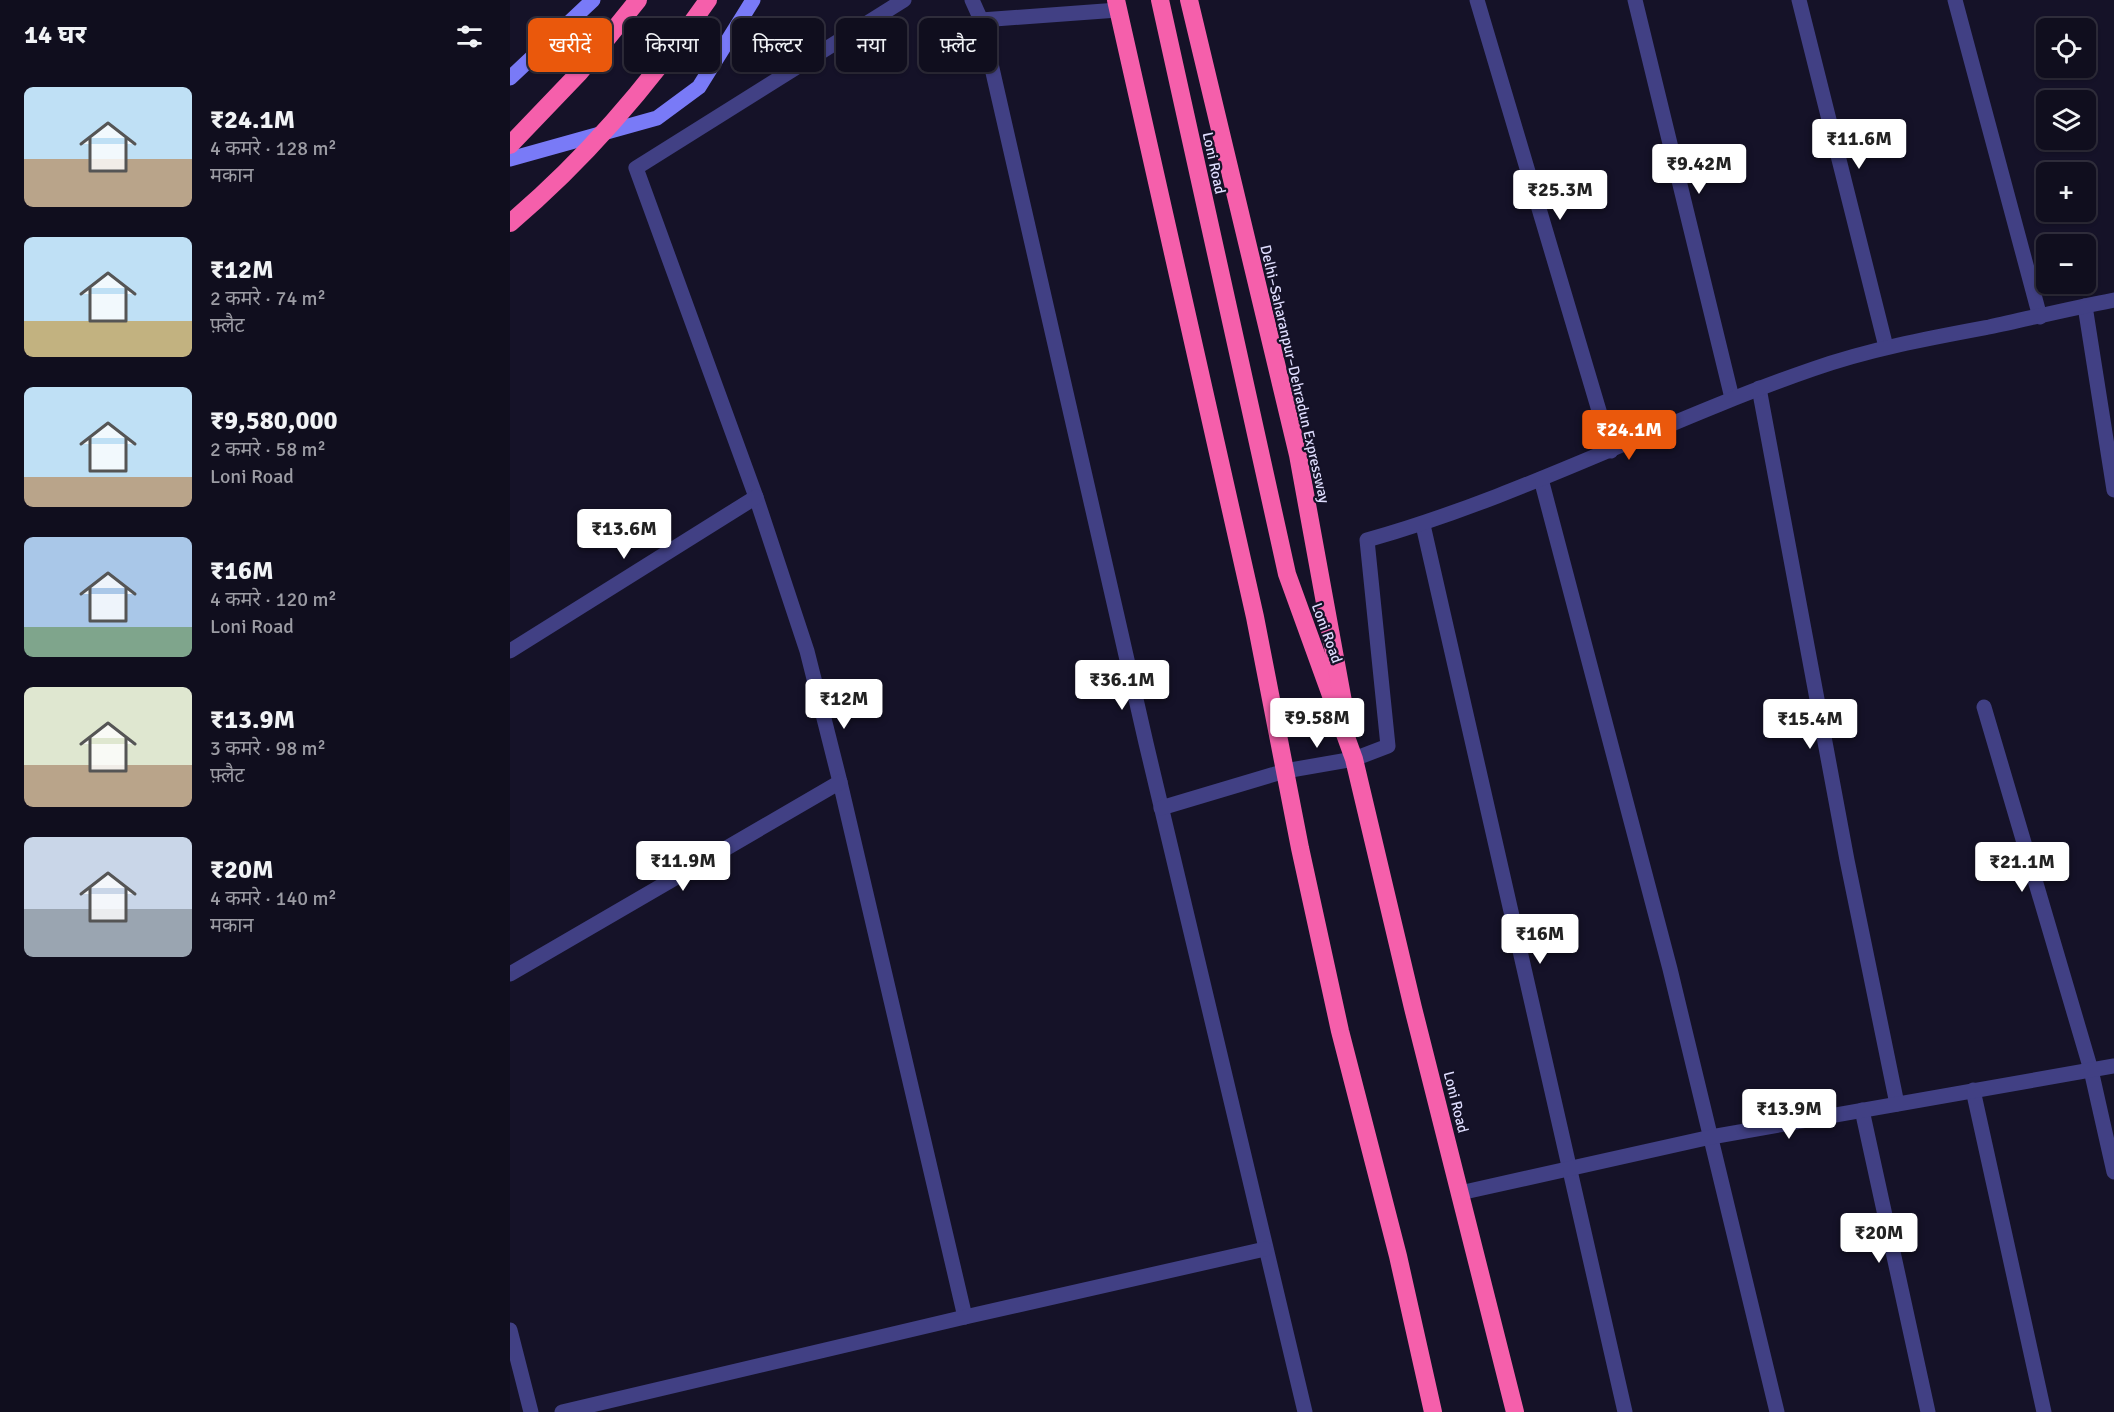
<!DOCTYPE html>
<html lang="hi">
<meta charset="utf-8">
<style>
body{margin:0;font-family:Signika,"Noto Sans Devanagari",sans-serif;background:#1e1c2b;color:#f1f3f6;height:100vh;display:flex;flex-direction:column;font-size:22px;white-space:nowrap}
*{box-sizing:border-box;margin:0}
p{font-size:20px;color:#9c9ca4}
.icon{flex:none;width:33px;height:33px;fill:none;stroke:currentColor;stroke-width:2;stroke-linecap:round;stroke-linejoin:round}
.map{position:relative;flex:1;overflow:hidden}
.panel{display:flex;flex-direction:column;background:#100e1e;width:510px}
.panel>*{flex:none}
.banner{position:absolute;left:18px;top:18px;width:570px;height:54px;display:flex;gap:12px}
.tools{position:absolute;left:1526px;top:18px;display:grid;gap:12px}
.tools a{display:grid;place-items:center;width:60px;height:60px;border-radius:9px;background:#100e1e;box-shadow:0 2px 4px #0004,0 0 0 2px #302e3c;font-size:30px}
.price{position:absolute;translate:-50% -51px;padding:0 14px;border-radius:6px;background:#fff;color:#222;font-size:20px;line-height:39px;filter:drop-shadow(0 2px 3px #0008)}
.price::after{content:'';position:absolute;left:50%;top:36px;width:18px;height:14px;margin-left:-9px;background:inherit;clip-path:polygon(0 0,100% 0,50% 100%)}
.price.on{background:#ea580c;color:#fff}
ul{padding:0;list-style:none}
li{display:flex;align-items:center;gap:18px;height:150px;padding:0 24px}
li span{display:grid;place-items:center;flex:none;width:168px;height:120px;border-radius:9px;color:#555}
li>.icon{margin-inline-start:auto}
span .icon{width:72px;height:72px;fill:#fffc;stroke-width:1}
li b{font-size:26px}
h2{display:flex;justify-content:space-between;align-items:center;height:72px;padding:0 24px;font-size:26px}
.tag{padding:0 21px;border-radius:9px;background:#100e1e;box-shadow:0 2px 4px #0004,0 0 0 2px #302e3c;font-size:21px;line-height:54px}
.tag.on{background:#ea580c;color:#fff}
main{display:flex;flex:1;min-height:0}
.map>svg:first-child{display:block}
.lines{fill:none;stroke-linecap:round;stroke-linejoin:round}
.street{stroke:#414084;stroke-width:15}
.secondary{stroke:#797af7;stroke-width:15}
.highway{stroke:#f55fab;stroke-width:18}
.labels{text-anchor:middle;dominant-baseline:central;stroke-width:4.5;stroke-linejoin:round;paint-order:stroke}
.street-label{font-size:15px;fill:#dedcfd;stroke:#151228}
</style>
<main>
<section class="panel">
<h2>14 घर<svg class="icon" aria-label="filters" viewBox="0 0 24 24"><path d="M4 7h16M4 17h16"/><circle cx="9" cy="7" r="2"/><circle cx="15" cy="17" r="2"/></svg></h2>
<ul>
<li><span style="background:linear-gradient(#bfe0f5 60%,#b9a48a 0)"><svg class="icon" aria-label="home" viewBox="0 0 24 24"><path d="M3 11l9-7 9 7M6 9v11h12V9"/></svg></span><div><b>₹24.1M</b><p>4 कमरे · 128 m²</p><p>मकान</p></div></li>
<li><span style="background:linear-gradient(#bfe0f5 70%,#c2b280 0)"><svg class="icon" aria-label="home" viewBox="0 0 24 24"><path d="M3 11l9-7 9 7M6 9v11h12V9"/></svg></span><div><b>₹12M</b><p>2 कमरे · 74 m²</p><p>फ़्लैट</p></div></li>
<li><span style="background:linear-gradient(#bfe0f5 75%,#b9a48a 0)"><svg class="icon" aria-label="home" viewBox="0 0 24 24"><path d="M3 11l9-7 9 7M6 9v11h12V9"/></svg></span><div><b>₹9,580,000</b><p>2 कमरे · 58 m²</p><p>Loni Road</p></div></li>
<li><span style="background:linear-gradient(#a9c7e8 75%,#7fa58c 0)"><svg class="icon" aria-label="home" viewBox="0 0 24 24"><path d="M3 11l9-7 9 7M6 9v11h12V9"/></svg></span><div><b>₹16M</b><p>4 कमरे · 120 m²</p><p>Loni Road</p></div></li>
<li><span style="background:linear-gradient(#dfe7d0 65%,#b9a48a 0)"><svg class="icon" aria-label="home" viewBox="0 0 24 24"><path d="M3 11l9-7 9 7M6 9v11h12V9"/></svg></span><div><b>₹13.9M</b><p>3 कमरे · 98 m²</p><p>फ़्लैट</p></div></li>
<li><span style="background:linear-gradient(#c9d6e8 60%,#9aa5b1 0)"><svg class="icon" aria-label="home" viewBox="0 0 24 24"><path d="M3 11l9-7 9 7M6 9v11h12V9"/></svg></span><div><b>₹20M</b><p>4 कमरे · 140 m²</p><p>मकान</p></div></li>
</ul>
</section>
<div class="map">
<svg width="1604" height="1412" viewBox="0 0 1604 1412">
<rect width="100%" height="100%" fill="#151228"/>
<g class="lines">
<g class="street">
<path d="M394 0 126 168 246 497 297 651 330 782 455 1317"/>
<path d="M462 0 471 20 636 743 795 1412"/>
<path d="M967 0 1101 451"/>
<path d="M1125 0 1222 398"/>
<path d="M1289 0 1376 347"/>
<path d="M1445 0 1530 317"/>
<path d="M471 20 608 10"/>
<path d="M1575 306 1604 490"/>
<path d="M1249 388 1337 860 1387 1104"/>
<path d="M1031 479 1160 969 1267 1412"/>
<path d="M913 525 1115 1412"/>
<path d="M0 651 246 497"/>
<path d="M1474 707 1581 1070 1604 1172"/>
<path d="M651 808 775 771 844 759 878 746 857 540C1011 497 1152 421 1303 369 1360 349 1420 338 1479 327 1521 318 1562 308 1604 300"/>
<path d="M0 974 330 782"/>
<path d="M1463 1090 1534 1412"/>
<path d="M1352 1110 1418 1412"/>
<path d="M950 1193 1201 1137 1604 1066"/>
<path d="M0 1330 21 1412"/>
<path d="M52 1412 455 1317 755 1249"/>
</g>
<g class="secondary">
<path d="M0 78 83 0"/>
<path d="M0 159 147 118 189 87 243 0"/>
</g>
<g class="highway">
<path d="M606 0 745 617 790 848 830 1031 888 1256 923 1412"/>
<path d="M650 0 777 574 844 759 903 1008 1005 1412"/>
<path d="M679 0 788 455 834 707"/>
<path d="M0 145 69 73 128 0"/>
<path d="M0 223C76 159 142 81 198 0"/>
</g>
</g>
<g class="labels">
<g class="street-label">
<text transform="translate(704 163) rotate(78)">Loni Road</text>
<text transform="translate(785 374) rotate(77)">Delhi–Saharanpur–Dehradun Expressway</text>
<text transform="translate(817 633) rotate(70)">Loni Road</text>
<text transform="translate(946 1102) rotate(76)">Loni Road</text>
</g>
</g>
</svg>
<div class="tools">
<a><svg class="icon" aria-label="locate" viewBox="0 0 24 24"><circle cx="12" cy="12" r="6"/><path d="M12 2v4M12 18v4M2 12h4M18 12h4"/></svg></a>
<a><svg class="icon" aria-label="layers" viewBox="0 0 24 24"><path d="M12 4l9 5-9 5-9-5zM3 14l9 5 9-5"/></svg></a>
<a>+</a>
<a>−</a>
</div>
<b class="price" style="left:1349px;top:170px">₹11.6M</b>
<b class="price" style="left:1189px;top:195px">₹9.42M</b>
<b class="price" style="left:1050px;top:221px">₹25.3M</b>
<b class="price on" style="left:1119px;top:461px">₹24.1M</b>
<b class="price" style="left:114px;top:560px">₹13.6M</b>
<b class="price" style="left:612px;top:711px">₹36.1M</b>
<b class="price" style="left:334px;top:730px">₹12M</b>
<b class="price" style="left:807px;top:749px">₹9.58M</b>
<b class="price" style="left:1300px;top:750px">₹15.4M</b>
<b class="price" style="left:173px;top:892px">₹11.9M</b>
<b class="price" style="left:1512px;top:893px">₹21.1M</b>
<b class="price" style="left:1030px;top:965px">₹16M</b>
<b class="price" style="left:1279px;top:1140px">₹13.9M</b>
<b class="price" style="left:1369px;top:1264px">₹20M</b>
<div class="banner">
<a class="tag on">खरीदें</a>
<a class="tag">किराया</a>
<a class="tag">फ़िल्टर</a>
<a class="tag">नया</a>
<a class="tag">फ़्लैट</a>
</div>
</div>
</main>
